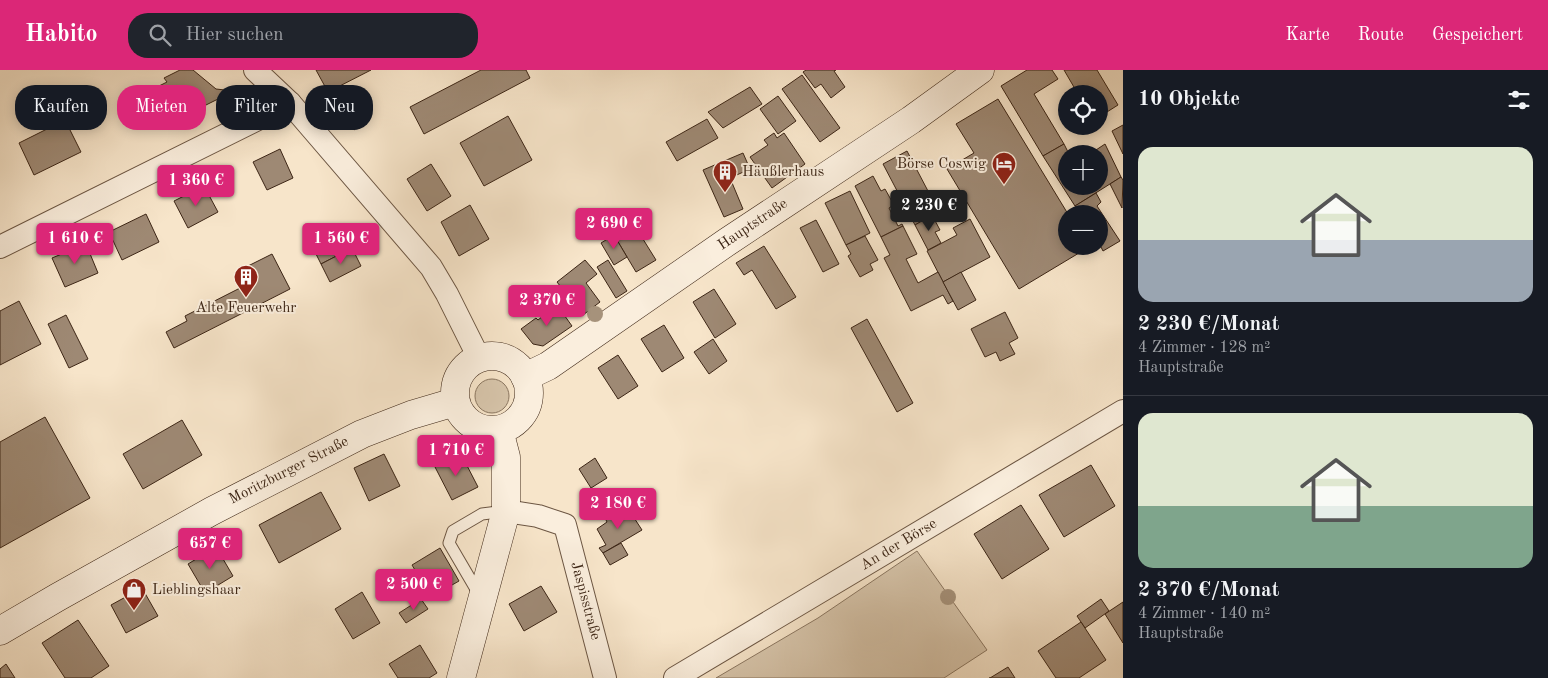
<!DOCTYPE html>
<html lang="de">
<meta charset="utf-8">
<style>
body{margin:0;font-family:"Old Standard TT",serif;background:#20242c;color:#f1f3f6;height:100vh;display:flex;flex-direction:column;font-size:19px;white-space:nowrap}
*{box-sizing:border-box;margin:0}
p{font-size:16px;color:#9ea1a6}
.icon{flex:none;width:28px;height:28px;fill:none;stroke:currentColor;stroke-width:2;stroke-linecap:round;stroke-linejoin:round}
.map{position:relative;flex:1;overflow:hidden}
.details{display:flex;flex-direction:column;background:#171b24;width:425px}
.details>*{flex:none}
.hud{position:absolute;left:15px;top:15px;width:475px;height:45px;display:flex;gap:10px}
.controls{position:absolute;left:1058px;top:15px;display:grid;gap:10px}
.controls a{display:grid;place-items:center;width:50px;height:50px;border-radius:50%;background:#171b24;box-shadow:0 2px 12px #0003;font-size:25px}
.price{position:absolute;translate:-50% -42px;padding:0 11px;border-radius:5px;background:#db2777;color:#fff;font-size:16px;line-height:32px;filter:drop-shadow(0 1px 2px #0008)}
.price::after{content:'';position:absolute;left:50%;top:30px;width:15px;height:11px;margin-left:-8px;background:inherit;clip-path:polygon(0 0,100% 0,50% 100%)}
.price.selected{background:#222;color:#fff}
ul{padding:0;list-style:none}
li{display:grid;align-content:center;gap:10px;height:265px;padding:0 15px}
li+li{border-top:1px solid #363941}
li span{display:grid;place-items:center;height:155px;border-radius:15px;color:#555}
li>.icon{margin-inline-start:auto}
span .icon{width:90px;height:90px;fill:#fffc;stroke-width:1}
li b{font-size:21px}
h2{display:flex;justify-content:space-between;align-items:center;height:60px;padding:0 15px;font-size:21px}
.pill{padding:0 18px;border-radius:20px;background:#171b24;box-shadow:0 2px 12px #0003;font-size:18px;line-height:45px}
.pill.selected{background:#db2777;color:#fff}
header{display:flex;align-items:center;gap:30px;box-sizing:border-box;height:70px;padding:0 25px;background:#db2777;color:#fff}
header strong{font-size:24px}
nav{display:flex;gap:28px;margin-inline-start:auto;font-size:18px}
.search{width:350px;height:45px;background:#20242c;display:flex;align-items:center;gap:12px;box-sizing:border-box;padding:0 18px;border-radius:20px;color:#9ea1a6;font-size:19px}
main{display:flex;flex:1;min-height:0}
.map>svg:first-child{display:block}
.green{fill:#d7c5ab;stroke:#8a7660}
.building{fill:#9e8974;stroke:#3d2616}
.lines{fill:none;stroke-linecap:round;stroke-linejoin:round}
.lane-casing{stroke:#6c5643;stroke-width:13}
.street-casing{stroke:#6c5643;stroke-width:24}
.secondary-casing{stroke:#3d2616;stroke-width:29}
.lane{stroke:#faeedd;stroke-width:11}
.street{stroke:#faeedd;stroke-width:22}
.secondary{stroke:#faeedd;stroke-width:28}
.tree{fill:#a6927b}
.labels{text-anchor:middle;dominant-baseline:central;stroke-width:4;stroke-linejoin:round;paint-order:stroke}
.poi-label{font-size:15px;fill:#3d2616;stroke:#faeedd;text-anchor:start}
.street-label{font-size:15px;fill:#3d2616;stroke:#faeedd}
</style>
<header>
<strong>Habito</strong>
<div class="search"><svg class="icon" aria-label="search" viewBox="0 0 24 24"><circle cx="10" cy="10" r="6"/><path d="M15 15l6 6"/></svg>Hier suchen</div>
<nav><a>Karte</a><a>Route</a><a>Gespeichert</a></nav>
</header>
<main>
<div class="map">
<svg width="1123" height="608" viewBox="0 0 1123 608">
<rect width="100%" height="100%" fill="#f7e5ca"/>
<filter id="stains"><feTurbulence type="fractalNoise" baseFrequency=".004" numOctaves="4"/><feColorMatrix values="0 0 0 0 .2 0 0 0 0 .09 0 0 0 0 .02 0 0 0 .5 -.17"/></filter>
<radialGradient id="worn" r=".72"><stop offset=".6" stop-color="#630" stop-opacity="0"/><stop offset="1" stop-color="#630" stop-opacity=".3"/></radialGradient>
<g class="green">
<circle cx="492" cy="326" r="17"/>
<path d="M917 481 987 580 944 608H716L818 548Z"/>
</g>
<g class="building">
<path d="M180 0H193L216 19 225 20 224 28H220L170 53 153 19 167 12 164 8Z"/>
<path d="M316 0H371L328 22Z"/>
<path d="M481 0H526L530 8 424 64 410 37Z"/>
<path d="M806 0H836L834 1 845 17 831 28 821 14 815 18 803 2Z"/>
<path d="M1027 0H1052L1058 9 1034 24 1064 74 1043 86 1001 16Z"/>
<path d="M1064 0H1097L1118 35 1099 47V24H1078Z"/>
<path d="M802 5 840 58 820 72 782 19Z"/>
<path d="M750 17 762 34 723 58 708 42Z"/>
<path d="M778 26 796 51 778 64 760 39Z"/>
<path d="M352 29 368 49 354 60 339 40Z"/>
<path d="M998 29 1068 144H1066V176L1089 177 1019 219 947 99 974 83 956 54Z"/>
<path d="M508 46 532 90 484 116 460 73Z"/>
<path d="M707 49 718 68 677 91 666 72Z"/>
<path d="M65 50 81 82 34 105 19 73Z"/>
<path d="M1123 55V84L1112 61Z"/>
<path d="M774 63 777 68 784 63 805 94 772 118 750 87 768 75 764 70Z"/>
<path d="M1064 74 1069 84H1066V116H1099V84H1090L1105 74 1121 107 1075 136 1043 86Z"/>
<path d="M280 79 293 108 267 120 253 92Z"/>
<path d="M907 81 939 142 915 155 883 94Z"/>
<path d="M743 83 750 99 730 108 743 139 724 147 703 100Z"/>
<path d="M431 94 451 126 427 141 407 109Z"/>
<path d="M873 106 881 121 885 119 894 135 889 138 898 156 902 154 903 156 881 167 855 116Z"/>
<path d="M1121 107 1123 110 1122 138 1110 114Z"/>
<path d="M204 116 218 142 188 158 174 131Z"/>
<path d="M850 121 870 163 846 175 825 133Z"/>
<path d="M1096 123 1101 132 1097 136 1120 171 1103 181 1099 173V144H1080L1075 136Z"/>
<path d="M470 135 489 169 459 186 441 152Z"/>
<path d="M146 144 159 172 122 190 109 162Z"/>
<path d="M932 145 940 160 935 162 941 173 928 180 915 155Z"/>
<path d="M970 149 990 187 943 212 927 181 957 165 953 158Z"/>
<path d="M816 150 839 194 823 202 800 158Z"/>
<path d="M633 153 656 190 636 202 614 165Z"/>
<path d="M903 156 917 184 906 189 918 213 938 202 953 231 948 234 943 225 911 241 884 188 890 185 881 167Z"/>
<path d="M343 160 352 178 321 194 312 176Z"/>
<path d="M614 165 627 187 614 195 601 173Z"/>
<path d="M865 166 878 190 870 194 873 200 860 207 848 186 851 184 846 175Z"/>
<path d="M86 174 98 203 65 217 52 188Z"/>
<path d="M764 176 796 227 776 239 752 200 744 205 736 193Z"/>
<path d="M352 178 361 196 330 212 321 194Z"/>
<path d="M272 184 290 219 174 278 166 262 187 251 185 246 244 216 236 202Z"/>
<path d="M585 190 597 204 586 213 600 232 583 245 557 212Z"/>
<path d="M608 190 627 221 616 228 597 197Z"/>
<path d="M961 202 976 230 958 240 943 212Z"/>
<path d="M714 219 736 254 715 268 693 232Z"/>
<path d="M19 231 41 274 0 295V241Z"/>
<path d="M557 235 572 256 543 276 533 274 521 259 536 248 538 250Z"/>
<path d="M1005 242 1018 268 1009 273 1015 284 1000 291 996 282 985 287 971 259Z"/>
<path d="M66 245 88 289 69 298 48 254Z"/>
<path d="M867 249 913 333 897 342 851 258Z"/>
<path d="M664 255 684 288 662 302 641 269Z"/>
<path d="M713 269 727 291 709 304 694 282Z"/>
<path d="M618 285 638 316 618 329 598 298Z"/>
<path d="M45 347 90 428 0 478V372Z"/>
<path d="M182 350 202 385 143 419 123 384Z"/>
<path d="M384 384 400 416 369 431 354 398Z"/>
<path d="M461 384 478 417 452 430 435 397Z"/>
<path d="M595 388 607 408 591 418 579 399Z"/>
<path d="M1091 395 1115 436 1064 467 1039 425Z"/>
<path d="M321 422 341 459 279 493 259 455Z"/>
<path d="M1021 435 1049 479 1002 509 974 464Z"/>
<path d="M629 440 642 460 603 483 599 478 606 475 597 459 607 452 605 448 618 441 620 445Z"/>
<path d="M621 473 628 485 610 495 603 483Z"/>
<path d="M216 477 233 506 205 523 188 494Z"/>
<path d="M440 478 459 511 431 527 412 495Z"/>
<path d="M541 516 557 542 524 561 509 534Z"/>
<path d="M142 518 158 546 126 563 111 535Z"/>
<path d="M362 522 380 553 353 569 335 539Z"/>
<path d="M421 529 428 539 406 553 399 543Z"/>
<path d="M1101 529 1109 541 1085 558 1077 546Z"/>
<path d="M1123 532V573L1105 544Z"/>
<path d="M78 550 109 596 91 608H65L42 573Z"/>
<path d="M1081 552 1106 590 1079 608H1056L1038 581Z"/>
<path d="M420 575 437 603 429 608H398L389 594Z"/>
<path d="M6 594 15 608H0V599Z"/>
<path d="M1008 597 1015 608H989H990Z"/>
</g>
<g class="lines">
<defs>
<path id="lane" d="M480 526 449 473 453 461 482 444 506 441"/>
<g id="street">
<path d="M255 0 290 33 431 197 447 224 479 288"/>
<path d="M0 177 290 33"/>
<path d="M506 441 538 446 565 455 605 608"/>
<path d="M675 608 1123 341"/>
</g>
<g id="secondary">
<circle cx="492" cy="323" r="37"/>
<path d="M525 307 548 296 727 172 911 50 980 0"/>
<path d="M0 561 58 527 212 441 362 364 411 345 455 332"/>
<path d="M461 608 506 441V387L499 360"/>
</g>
</defs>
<use href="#lane" class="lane-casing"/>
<use href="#street" class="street-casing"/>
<use href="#secondary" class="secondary-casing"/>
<use href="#lane" class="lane"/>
<use href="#street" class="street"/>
<use href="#secondary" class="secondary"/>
</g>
<g class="tree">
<circle cx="595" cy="244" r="8"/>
<circle cx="948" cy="527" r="8"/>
</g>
<defs>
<symbol id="hotel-pin" viewBox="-11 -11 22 30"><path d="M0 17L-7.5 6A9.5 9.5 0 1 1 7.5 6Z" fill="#8f2418" stroke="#faeedd"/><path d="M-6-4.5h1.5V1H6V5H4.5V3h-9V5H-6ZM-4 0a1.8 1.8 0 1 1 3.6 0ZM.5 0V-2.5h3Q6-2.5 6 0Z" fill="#fff"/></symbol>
<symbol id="building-pin" viewBox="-11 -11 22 30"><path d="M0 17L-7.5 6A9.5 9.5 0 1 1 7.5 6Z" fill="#8f2418" stroke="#faeedd"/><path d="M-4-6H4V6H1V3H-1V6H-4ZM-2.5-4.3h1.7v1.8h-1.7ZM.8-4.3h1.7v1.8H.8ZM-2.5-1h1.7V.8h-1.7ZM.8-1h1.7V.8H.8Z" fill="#fff"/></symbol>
<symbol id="shop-pin" viewBox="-11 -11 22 30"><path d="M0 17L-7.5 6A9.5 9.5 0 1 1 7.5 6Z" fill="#8f2418" stroke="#faeedd"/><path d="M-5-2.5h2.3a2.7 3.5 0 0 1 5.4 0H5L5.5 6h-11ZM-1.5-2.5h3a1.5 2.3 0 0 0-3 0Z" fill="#fff"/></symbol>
</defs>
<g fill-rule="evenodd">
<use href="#hotel-pin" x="990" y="80" width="28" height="38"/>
<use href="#building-pin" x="711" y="88" width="28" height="38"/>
<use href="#building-pin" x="232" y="193" width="28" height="38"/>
<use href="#shop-pin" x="120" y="506" width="28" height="38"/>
</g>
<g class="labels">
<g class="poi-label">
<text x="986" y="94" text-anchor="end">Börse Coswig</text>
<text x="742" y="102">Häußlerhaus</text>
<text x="246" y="238" text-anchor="middle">Alte Feuerwehr</text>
<text x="152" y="520">Lieblingshaar</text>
</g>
<g class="street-label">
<text transform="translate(753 155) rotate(-34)">Hauptstraße</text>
<text transform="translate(289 401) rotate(-27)">Moritzburger Straße</text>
<text transform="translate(899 475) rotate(-31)">An der Börse</text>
<text transform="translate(585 531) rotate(75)">Jaspisstraße</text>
</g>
</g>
<rect width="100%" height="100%" filter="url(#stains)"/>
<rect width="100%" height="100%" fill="url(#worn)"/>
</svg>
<div class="controls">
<a><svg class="icon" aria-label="locate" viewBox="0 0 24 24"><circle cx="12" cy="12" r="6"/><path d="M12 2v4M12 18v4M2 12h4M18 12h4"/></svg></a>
<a>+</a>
<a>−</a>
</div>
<b class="price" style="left:196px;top:137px">1 360 €</b>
<b class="price selected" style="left:929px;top:162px">2 230 €</b>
<b class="price" style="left:614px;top:180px">2 690 €</b>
<b class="price" style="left:75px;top:195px">1 610 €</b>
<b class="price" style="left:341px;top:195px">1 560 €</b>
<b class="price" style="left:547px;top:257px">2 370 €</b>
<b class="price" style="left:456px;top:407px">1 710 €</b>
<b class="price" style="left:618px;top:460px">2 180 €</b>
<b class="price" style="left:210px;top:500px">657 €</b>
<b class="price" style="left:414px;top:541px">2 500 €</b>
<div class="hud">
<a class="pill">Kaufen</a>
<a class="pill selected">Mieten</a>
<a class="pill">Filter</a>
<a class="pill">Neu</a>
</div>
</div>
<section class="details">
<h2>10 Objekte<svg class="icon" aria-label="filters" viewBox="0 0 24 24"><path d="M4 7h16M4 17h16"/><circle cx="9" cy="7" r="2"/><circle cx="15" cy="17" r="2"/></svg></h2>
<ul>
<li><span style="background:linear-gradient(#dfe7d0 60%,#9aa5b1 0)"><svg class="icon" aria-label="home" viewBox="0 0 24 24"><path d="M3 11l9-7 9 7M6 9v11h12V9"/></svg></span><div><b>2 230 €/Monat</b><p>4 Zimmer · 128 m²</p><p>Hauptstraße</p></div></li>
<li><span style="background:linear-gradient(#dfe7d0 60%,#7fa58c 0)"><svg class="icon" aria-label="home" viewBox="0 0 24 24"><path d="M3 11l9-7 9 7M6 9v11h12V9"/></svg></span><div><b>2 370 €/Monat</b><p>4 Zimmer · 140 m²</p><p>Hauptstraße</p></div></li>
</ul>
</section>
</main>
